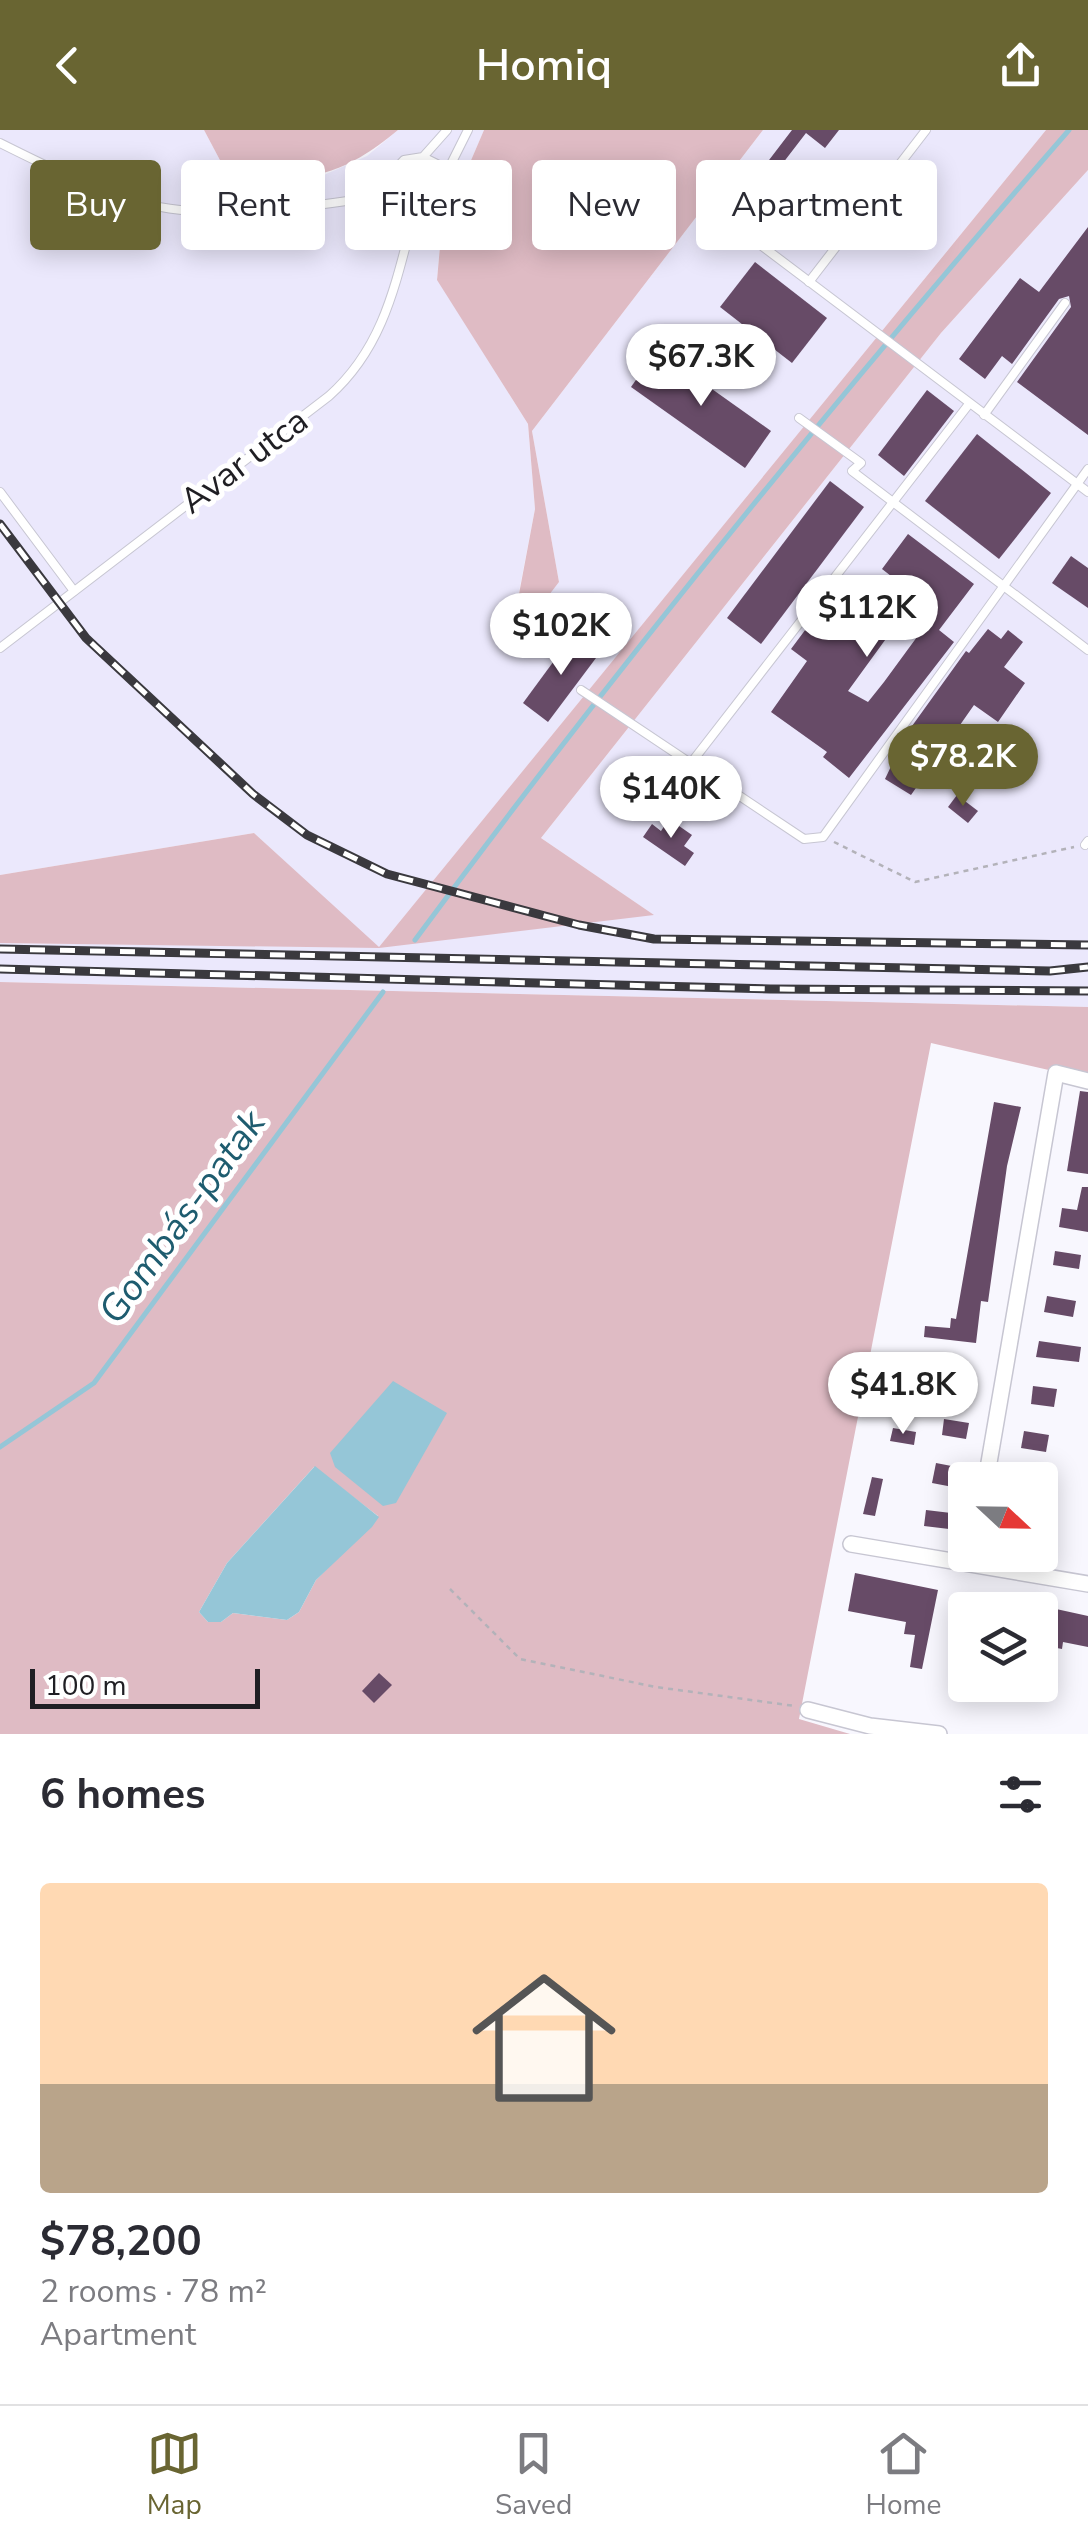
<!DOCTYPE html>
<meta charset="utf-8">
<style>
body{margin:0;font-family:"Nunito Sans",sans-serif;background:#f7f7f7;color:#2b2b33;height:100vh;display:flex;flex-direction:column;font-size:38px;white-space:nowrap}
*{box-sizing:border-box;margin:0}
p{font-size:32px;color:#7c7c81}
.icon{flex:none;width:55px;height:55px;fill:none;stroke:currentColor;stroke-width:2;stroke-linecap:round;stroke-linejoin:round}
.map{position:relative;height:1604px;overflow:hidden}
.panel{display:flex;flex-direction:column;background:#fff;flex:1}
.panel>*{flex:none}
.banner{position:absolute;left:30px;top:30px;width:1030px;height:90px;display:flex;gap:20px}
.needle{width:65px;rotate:112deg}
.controls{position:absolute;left:948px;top:1332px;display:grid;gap:20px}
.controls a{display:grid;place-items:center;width:110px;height:110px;border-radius:10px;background:#fff;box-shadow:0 5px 25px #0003;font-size:50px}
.scale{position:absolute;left:30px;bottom:25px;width:230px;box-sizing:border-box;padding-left:10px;border:5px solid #1f1e23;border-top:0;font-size:28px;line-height:35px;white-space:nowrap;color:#1f1e23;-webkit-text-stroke:8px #fff;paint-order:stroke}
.price{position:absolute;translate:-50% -85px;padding:0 22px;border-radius:35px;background:#fff;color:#222;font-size:32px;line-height:65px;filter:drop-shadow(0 2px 5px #0008)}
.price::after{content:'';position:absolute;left:50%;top:60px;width:30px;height:22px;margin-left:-15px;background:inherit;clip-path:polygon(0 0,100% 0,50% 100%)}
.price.current{background:#696532;color:#fff}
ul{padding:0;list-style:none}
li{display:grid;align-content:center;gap:20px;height:530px;padding:0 40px}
li span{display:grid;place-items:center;height:310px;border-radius:10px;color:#555}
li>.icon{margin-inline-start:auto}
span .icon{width:180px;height:180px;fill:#fffc;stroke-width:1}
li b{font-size:42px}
h2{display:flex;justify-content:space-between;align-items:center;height:120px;padding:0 40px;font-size:42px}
.tag{padding:0 35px;border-radius:10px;background:#fff;box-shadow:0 5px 25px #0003;font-size:35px;line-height:90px}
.tag.current{background:#696532;color:#fff}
header{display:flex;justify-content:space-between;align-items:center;height:130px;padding:0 40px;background:#696532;color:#fff;font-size:45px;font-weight:600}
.tabs{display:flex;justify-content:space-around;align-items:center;height:140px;border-top:2px solid #e1e1e2;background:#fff;font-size:28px;color:#7c7c81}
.tabs a{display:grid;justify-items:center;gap:5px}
.tabs .current{color:#696532}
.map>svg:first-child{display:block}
.built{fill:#ebe8fc}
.green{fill:#dfbbc4;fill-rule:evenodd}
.water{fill:#95c6d7}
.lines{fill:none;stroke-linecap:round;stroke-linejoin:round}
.stream{stroke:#95c6d7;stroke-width:5}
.building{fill:#674b67}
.lane-casing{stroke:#c7c6d2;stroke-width:10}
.street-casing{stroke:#c7c6d2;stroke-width:18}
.path{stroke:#b3b2b9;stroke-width:2.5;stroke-dasharray:5 5;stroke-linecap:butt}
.lane{stroke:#fff;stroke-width:8}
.street{stroke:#fff;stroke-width:15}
.rail-casing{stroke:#3a393e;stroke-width:9}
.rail{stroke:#fff;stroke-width:5;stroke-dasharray:15;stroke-linecap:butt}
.labels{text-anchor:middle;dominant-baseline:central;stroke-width:10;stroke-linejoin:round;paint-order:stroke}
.street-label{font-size:35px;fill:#1f1e23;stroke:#fff}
.water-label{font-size:38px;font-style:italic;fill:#1e5c6f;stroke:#fff}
</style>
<header><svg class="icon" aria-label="back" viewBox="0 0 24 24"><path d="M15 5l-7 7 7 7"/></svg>Homiq<svg class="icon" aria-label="share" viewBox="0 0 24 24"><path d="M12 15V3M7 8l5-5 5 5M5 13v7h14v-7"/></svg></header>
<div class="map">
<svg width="1088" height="1604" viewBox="0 0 1088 1604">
<rect width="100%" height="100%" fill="#f8f7fe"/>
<path class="built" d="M0 0H204L231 51 317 48 367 26 398 0H484L466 42 468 59 461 81 441 105 437 149 528 294 535 379 509 514 559 452 532 301 763 0H1046L380 816 652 784 541 708 941 203 1088 40V877L0 852V813L377 817 254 703 0 745Z"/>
<g class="green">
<path d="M204 0H398C335 52 308 48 231 51Z"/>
<path d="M484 0H763L532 301 559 452 509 517 535 379 528 294 437 150 441 105 462 81 468 60 466 42Z"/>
<path d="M1046 0H1088V40L941 203 541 708 654 785 379 818 0 813V745L254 703 379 817Z"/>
<circle cx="420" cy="56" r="18"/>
<path d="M0 852 1088 877V949L931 913 799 1589 850 1604H0ZM314 1337 378 1386 316 1450 299 1482 287 1490 233 1483 221 1492H208L199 1482 227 1433Z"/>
</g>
<g class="water">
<path d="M393 1251 447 1283 396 1373 383 1376 335 1337 330 1323Z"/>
<path d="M315 1336 379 1387 372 1397 316 1450 299 1482 287 1490 233 1483 221 1492H208L199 1482 227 1433Z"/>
</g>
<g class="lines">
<g class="stream">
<path d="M415 810C621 531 841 262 1069 0"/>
<path d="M0 1317 94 1253 383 862"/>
</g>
</g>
<g class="building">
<path d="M792 0H839L825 18 806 3 776 42 766 34Z"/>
<path d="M845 41 869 59 839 98 815 80Z"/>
<path d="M1088 97V305L1017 252 1071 177 1069 166 1059 169 1012 234 1002 226 985 249 959 229 1020 148 1039 162Z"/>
<path d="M755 132 827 188 792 233 720 177Z"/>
<path d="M657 220 771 301 745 338 631 257Z"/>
<path d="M927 260 954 281 904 346 878 325Z"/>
<path d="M977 304 1051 363 999 429 925 371Z"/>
<path d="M830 351 864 377 761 514 727 488Z"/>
<path d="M908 404 974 454 939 500 954 512 849 648 823 627 827 622 771 582 807 531 791 519 835 460 854 474 858 467 896 495 848 561 868 572 884 552 936 481 882 439Z"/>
<path d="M1071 426 1088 438V478L1052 453Z"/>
<path d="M988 499 1001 509 1008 500 1023 512 1004 537 1025 553 998 592 974 575 911 665 885 649 907 603 966 521 969 523Z"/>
<path d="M573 505 599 524 548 592 523 573Z"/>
<path d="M957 665 978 681 968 693 948 677Z"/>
<path d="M669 689 692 705 684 716 694 723 685 736 643 707 652 694 661 701Z"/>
<path d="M1080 961 1088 962V1044L1067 1041Z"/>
<path d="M994 972 1021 977 1007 1036 988 1172 981 1171 976 1213 924 1207 925 1196 950 1198 951 1188 956 1189Z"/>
<path d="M1082 1057H1088V1102L1059 1097 1062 1078 1077 1080Z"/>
<path d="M1055 1121 1081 1125 1079 1139 1053 1135Z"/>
<path d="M1047 1166 1076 1171 1073 1187 1044 1182Z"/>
<path d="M1039 1211 1081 1217 1079 1232 1036 1227Z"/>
<path d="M951 1243 975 1246 972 1263 948 1259Z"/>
<path d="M1033 1256 1057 1259 1054 1277 1031 1274Z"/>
<path d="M944 1289 969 1293 966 1309 942 1305Z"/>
<path d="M893 1298 916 1302 914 1315 890 1311Z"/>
<path d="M1024 1301 1049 1305 1046 1322 1021 1318Z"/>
<path d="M936 1333 962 1338 958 1358 932 1353Z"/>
<path d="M872 1347 883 1349 875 1386 863 1384Z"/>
<path d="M926 1380 951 1383 949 1399 924 1396Z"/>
<path d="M855 1443 938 1460 922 1539 910 1537 915 1505 904 1504 906 1492 848 1481Z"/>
<path d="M1047 1477 1088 1486V1517L1063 1512 1062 1519 1041 1515Z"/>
<path d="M379 1543 392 1555 374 1573 362 1561Z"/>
</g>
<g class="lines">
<defs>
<g id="lane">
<path d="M0 13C46 36 92 59 142 73 217 93 313 76 388 65"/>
<path d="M423 27 441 36 449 63 440 80 413 88 391 73 390 45 404 30 423 27 447 0"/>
<path d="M446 44 468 0"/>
<path d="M245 80 246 110"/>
<path d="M762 116 1088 362"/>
<path d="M809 152 926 0"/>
<path d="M984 285 1065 173"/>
<path d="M799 288 861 333 852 341 1088 520"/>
<path d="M0 362 74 461"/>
<path d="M0 518 329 266C383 218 395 156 413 88"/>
<path d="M581 560 804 709 823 707 1088 339"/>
<path d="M691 633 969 274"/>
<path d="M1085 715 1088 711"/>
</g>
<g id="street">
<path d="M986 1350 1056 943 1088 951"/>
<path d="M851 1414 1088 1454"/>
<path d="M808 1580 870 1596 939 1604"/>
</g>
</defs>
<use href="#lane" class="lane-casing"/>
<use href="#street" class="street-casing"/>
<g class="path">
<path d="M834 712 915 752 1074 717"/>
<path d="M450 1459 520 1529 656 1557 795 1576"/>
</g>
<use href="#lane" class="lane"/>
<use href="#street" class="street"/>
<defs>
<g id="rail">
<path d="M0 394 86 508 253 664 307 705 387 744 579 795 654 809 1088 815"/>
<path d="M0 819 1050 841 1088 837"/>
<path d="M0 839 770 859 1088 861"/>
</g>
</defs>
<use href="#rail" class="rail-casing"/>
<use href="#rail" class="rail"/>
</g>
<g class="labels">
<g class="street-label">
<text transform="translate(244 331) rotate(-37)">Avar utca</text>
</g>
<g class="water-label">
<text transform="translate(182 1087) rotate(-54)">Gombás-patak</text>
</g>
</g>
</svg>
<div class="controls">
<a><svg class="needle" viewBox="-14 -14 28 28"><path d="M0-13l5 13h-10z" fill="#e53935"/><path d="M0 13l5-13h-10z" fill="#7c7c81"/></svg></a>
<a><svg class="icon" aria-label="layers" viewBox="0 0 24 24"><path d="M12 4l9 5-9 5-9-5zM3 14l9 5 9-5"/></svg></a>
</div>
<div class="scale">100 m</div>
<b class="price" style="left:701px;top:279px">$67.3K</b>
<b class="price" style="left:867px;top:530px">$112K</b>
<b class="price" style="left:561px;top:548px">$102K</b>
<b class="price current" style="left:963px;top:679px">$78.2K</b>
<b class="price" style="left:671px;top:711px">$140K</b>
<b class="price" style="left:903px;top:1307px">$41.8K</b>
<div class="banner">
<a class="tag current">Buy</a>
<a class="tag">Rent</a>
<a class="tag">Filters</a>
<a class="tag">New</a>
<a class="tag">Apartment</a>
</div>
</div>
<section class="panel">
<h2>6 homes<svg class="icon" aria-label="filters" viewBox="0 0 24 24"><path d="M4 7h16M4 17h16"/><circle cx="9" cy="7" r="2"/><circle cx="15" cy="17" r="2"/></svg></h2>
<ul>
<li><span style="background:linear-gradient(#ffd9b3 65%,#b9a48a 0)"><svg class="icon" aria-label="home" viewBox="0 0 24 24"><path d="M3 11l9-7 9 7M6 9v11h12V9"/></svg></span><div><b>$78,200</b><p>2 rooms · 78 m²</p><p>Apartment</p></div></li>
</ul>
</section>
<nav class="tabs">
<a class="current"><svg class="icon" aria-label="map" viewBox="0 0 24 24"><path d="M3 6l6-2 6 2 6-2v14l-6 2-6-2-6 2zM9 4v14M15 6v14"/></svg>Map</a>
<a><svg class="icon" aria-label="saved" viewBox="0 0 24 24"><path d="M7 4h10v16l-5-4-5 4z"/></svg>Saved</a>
<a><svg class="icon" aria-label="home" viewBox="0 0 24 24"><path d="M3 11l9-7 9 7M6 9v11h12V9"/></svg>Home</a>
</nav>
